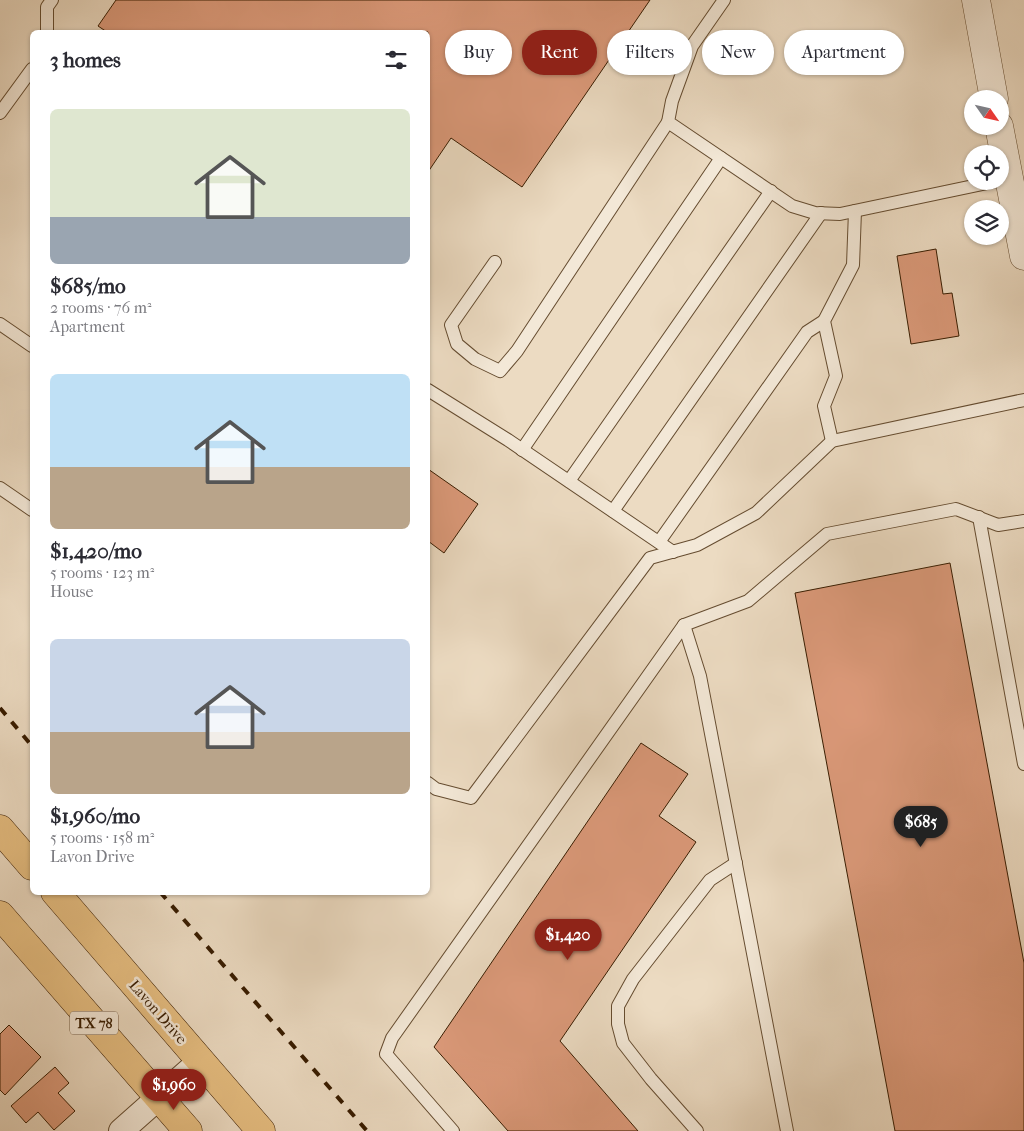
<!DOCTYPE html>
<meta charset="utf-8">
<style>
body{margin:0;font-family:"IM FELL French Canon",serif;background:#f7f7f7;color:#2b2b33;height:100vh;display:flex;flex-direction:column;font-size:19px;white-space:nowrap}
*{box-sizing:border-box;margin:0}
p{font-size:16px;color:#7c7c81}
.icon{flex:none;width:28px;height:28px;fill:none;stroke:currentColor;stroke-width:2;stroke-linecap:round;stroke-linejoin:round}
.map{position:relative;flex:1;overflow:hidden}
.panel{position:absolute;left:30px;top:30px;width:400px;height:865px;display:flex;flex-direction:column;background:#fff;border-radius:8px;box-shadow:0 1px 4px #0004}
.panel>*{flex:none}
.banner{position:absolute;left:445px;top:30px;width:475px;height:45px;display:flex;gap:10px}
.needle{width:32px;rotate:124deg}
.controls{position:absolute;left:964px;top:90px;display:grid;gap:10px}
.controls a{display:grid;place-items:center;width:45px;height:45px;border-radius:50%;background:#fff;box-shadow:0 1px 4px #0004;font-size:25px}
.price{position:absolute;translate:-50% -42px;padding:0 11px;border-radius:18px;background:#8f2418;color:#fff;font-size:16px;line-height:32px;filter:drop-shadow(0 1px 2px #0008)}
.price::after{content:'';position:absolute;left:50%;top:30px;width:15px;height:11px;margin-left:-8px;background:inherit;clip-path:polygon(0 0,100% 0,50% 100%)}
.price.on{background:#222;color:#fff}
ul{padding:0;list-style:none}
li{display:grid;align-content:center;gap:10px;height:265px;padding:0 20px}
li span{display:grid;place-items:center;height:155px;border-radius:8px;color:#555}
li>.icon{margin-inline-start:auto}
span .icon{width:90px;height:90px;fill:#fffc;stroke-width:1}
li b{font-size:21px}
h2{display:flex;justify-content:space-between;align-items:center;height:60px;padding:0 20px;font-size:21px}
.tag{padding:0 18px;border-radius:22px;background:#fff;box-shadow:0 1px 4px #0004;font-size:18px;line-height:45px}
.tag.on{background:#8f2418;color:#fff}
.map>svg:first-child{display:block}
.building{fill:#db9979;stroke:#381c00}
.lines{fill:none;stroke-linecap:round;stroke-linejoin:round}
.service-casing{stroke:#654c30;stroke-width:14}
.minor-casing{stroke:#654c30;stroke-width:26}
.tertiary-casing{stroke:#654c30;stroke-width:29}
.primary-casing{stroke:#381c00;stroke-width:29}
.service{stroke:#f3e8d7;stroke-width:12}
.minor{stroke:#f3e8d7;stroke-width:24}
.tertiary{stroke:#f3e8d7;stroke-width:28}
.primary{stroke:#e6be81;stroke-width:28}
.rail{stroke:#381c00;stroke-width:4;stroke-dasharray:9 9;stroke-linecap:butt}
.labels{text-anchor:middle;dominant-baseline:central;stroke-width:5;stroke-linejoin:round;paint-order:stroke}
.shield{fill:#f3e8d7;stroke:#705940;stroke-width:1}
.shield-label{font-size:14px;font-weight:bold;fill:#381c00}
.street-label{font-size:15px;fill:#381c00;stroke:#f3e8d7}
</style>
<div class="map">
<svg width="1024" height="1131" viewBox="0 0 1024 1131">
<rect width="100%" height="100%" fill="#ecdbc2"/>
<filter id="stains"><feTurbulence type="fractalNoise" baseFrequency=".004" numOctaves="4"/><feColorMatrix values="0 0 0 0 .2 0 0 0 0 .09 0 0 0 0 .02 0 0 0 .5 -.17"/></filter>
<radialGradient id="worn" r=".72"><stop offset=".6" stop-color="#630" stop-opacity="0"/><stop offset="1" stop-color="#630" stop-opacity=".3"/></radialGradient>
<g class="building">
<path d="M116 0H650L522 187 451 138 428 172V32H107L98 26Z"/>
<path d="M936 249 943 294 952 293 959 336 911 344 897 256Z"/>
<path d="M428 469 478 504 444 553 428 541Z"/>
<path d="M950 563 1024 963V1131H895L795 593Z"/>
<path d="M641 743 688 774 659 816 696 842 560 1041 638 1131H508L434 1047Z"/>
<path d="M9 1025 41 1057 5 1095 0 1090V1034Z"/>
<path d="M55 1067 69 1083 58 1093 75 1111 54 1130 38 1112 26 1123 11 1106Z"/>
</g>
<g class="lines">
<defs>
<g id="service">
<path d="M724 0 692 46 672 101 668 122 792 206 815 213 840 214 997 181"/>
<path d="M47 32V7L52 0"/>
<path d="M0 113 32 69"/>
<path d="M495 262 451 325 457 344 475 359 500 371 517 351 668 122"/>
<path d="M0 324 32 346"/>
<path d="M428 390 508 440 673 552"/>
<path d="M832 441 824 406 836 376 824 321 853 265 855 211"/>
<path d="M522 450 721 158"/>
<path d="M569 481 771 191"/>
<path d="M0 488 32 510"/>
<path d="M613 511 821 213"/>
<path d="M979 517 1024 764"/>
<path d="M659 542 807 332 824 321"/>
<path d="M684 625 700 676 787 1131"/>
<path d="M428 783 436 789 471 798 650 558 697 545 756 513 832 441 1024 400"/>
<path d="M453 1131 386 1054 392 1038 684 625 748 601 827 534 956 509 998 525 1024 521"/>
<path d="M697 1131 651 1079 623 1043 618 1024V1006L633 979 710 880 736 863"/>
</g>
<path id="minor" d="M121 1131 200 1061"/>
<g id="tertiary">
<path d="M976 0 994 99"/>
<path d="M999 126 1024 256"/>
</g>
<g id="primary">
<path d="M0 829 32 866"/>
<path d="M55 892 261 1131"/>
<path d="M0 915 188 1131"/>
</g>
</defs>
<use href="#service" class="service-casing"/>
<use href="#minor" class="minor-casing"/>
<use href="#tertiary" class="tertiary-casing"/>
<use href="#primary" class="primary-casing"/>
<use href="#service" class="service"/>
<use href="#minor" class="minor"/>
<use href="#tertiary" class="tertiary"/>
<use href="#primary" class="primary"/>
<g class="rail">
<path d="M0 708 32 746"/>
<path d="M160 892 367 1131"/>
</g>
</g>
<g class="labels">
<rect class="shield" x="70" y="1011.5" width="48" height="23" rx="4"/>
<g class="shield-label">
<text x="94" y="1023">TX 78</text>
</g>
<g class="street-label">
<text transform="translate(158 1012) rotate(49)">Lavon Drive</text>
</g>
</g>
<rect width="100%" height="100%" filter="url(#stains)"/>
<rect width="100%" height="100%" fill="url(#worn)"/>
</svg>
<div class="controls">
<a><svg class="needle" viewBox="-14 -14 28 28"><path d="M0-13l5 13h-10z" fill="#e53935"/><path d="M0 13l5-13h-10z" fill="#7c7c81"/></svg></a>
<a><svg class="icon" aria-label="locate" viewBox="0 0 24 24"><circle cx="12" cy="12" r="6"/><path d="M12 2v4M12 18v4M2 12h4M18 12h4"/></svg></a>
<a><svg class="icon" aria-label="layers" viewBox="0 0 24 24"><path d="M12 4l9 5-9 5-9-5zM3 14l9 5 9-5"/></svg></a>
</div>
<b class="price on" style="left:921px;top:848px">$685</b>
<b class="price" style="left:568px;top:961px">$1,420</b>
<b class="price" style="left:174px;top:1111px">$1,960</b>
<div class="banner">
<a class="tag">Buy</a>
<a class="tag on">Rent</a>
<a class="tag">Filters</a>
<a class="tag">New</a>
<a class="tag">Apartment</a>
</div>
<section class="panel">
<h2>3 homes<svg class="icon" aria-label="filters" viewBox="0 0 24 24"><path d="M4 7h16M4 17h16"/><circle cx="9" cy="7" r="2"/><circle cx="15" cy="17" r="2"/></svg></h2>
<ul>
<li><span style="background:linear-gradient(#dfe7d0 70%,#9aa5b1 0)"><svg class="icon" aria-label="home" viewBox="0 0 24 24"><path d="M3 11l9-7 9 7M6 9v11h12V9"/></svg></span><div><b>$685/mo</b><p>2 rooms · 76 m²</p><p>Apartment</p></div></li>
<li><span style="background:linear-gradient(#bfe0f5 60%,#b9a48a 0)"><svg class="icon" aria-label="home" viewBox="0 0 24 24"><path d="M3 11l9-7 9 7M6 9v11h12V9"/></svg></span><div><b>$1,420/mo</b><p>5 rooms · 123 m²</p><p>House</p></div></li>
<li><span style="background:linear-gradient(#c9d6e8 60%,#b9a48a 0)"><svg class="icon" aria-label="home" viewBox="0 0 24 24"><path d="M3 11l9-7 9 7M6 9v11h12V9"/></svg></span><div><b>$1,960/mo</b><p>5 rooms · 158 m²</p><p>Lavon Drive</p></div></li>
</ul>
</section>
</div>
